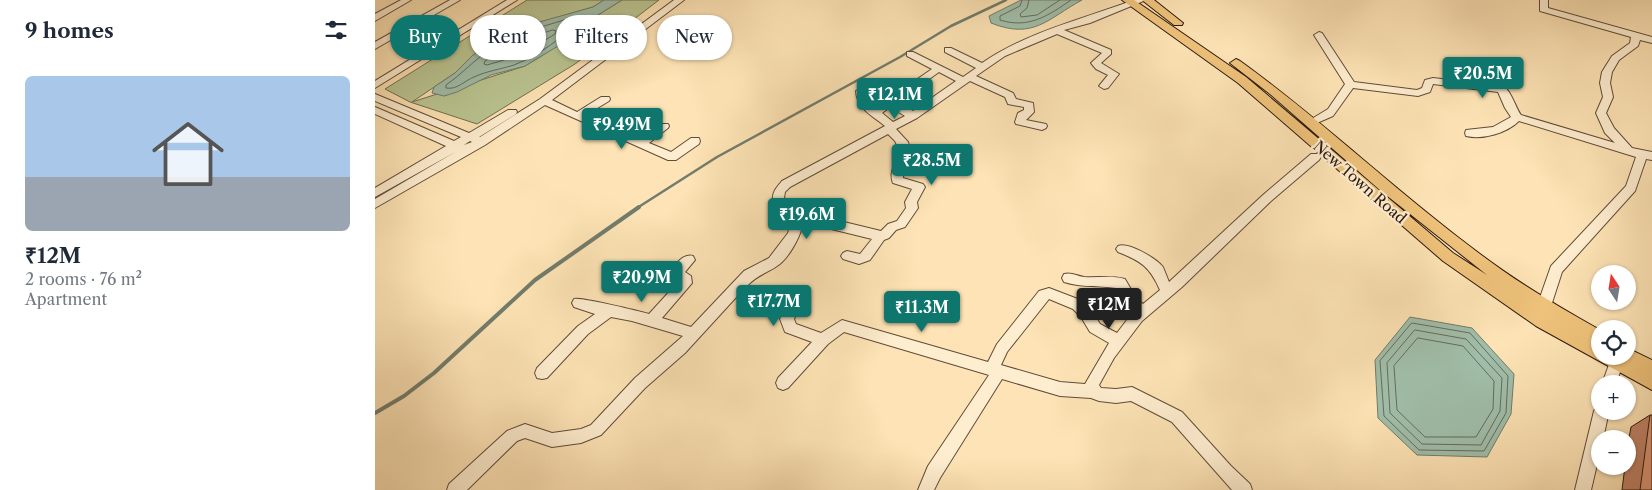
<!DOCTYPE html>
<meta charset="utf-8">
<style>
body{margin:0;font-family:"Libre Caslon Text",serif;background:#f2f2f3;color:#1f2937;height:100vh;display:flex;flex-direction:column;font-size:19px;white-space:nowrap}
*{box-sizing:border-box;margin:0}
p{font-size:16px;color:#747a83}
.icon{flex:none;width:28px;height:28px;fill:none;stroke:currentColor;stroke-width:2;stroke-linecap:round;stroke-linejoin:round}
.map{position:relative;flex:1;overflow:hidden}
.side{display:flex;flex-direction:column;background:#fff;width:375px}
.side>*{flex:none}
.guide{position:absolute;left:15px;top:15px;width:475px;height:45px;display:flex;gap:10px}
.needle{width:32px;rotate:348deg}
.fabs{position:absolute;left:1216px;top:265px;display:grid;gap:10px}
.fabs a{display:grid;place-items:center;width:45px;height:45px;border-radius:50%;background:#fff;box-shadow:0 1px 4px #0004;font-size:25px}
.price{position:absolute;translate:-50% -42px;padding:0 11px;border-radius:5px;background:#0f766e;color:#fff;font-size:16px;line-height:32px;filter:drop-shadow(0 1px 2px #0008)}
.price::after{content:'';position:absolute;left:50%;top:30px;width:15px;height:11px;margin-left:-8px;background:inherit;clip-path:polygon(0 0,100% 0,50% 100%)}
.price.active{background:#222;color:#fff}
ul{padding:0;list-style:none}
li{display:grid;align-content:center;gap:10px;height:265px;padding:0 25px}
li span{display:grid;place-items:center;height:155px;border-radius:8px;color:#555}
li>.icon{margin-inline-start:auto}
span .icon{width:90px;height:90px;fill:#fffc;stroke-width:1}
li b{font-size:21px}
h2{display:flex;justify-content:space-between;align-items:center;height:60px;padding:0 25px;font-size:21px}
.chip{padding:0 18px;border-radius:22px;background:#fff;box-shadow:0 1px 4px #0004;font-size:18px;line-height:45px}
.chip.active{background:#0f766e;color:#fff}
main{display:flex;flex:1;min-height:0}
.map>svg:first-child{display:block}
.green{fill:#bac592;stroke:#736f50}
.water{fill:#a0beaa;stroke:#727c6c}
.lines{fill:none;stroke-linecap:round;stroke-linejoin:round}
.shore{stroke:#666c5c;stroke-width:1}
.stream-far1{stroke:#727c6c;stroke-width:2.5}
.stream{stroke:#727c6c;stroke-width:4}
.minor-casing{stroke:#604c38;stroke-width:2}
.major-casing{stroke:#2c190f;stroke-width:2}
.minor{fill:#feedcf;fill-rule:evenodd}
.major{fill:#eec27a;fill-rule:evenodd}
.wall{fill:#c08267;stroke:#2c190f}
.building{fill:#df9778;stroke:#2c190f}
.labels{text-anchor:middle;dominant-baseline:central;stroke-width:4.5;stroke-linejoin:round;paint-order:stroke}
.street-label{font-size:15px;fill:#2c190f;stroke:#feedcf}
</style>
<main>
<section class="side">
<h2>9 homes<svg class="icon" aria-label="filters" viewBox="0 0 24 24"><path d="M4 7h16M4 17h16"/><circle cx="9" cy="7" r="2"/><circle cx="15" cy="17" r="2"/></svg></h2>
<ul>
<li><span style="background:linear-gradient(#a9c7e8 65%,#9aa5b1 0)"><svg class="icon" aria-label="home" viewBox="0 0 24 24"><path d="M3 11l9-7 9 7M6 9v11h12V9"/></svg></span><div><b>₹12M</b><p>2 rooms · 76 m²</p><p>Apartment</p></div></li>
</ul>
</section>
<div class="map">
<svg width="1277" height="490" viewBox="0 0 1277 490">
<rect width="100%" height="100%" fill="#fde3b5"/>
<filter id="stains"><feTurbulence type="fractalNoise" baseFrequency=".004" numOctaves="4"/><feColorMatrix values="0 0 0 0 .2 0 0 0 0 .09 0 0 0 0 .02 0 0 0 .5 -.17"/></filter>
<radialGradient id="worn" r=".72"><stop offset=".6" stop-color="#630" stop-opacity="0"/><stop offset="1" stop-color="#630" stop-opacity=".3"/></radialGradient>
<path class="green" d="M152 0H229L218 7 143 29 97 56 80 73 37 102 150 66 199 35 207 25 247 0H284L200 64 102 124 35 102 10 89Z"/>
<g class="water">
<path d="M229 0H247L207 25 199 35 183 46 150 66 116 75 82 92 69 96 57 93 59 87 80 73 97 56 115 43 157 24 218 7Z"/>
<path d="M646 0H707C672 19 659 40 616 23L614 16Z"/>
<path d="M1035 317 1097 328 1139 374 1136 414 1112 457 1042 455 1003 418 1000 360Z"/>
</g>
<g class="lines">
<g class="shore">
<path d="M647 0 645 6 625 16V20C653 29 673 16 696 0"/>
<path d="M654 0 652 8 645 14 646 17 662 15 685 0"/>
<path d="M203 16 206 17V20C186 38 165 55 139 65 126 69 112 71 99 77 89 81 82 90 71 88V85C87 74 100 59 116 49 143 32 173 25 203 16Z"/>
<path d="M178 30 181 31 180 34 146 55 112 65 109 64 110 61 142 42Z"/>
<path d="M1037 323 1095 333 1133 376 1131 413 1109 451 1044 450 1009 416 1005 361Z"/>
<path d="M1040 330 1091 339 1127 378 1125 411 1106 445 1047 444 1015 413 1012 363Z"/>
<path d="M1043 338 1088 346 1119 381 1118 409 1101 437H1050L1022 410 1019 366Z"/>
</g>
<path class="stream-far1" d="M262 208 342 157 525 57 576 26 631 0"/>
<path class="stream" d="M0 413 29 396 59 373 160 280 264 207"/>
<defs>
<g id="minor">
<path d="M26 0H36L0 21V14Z"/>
<path d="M75 0H85L0 49V42Z"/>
<path d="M132 0H142L0 88V81Z"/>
<path d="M299 0H309L177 100 202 112 226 97H234L235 99 234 101 211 115 234 125 256 110H264L265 112 264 114 243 129 265 139 285 124H293L294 126 293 128 274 143 296 152 316 138H324L325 141 324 144 301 160H293L170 105 110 145 0 208V199L82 151 0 197V188L71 146 0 114V107L79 141 86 137 0 101V94L94 133 133 110H141L142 112 141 114 104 137H105L165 99ZM95 141 97 142 89 145Z"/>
<path d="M759 0H771L715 23 689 30 736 50V54L726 63 744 74 733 88 729 89 724 86 733 75 721 69 716 63 727 53 682 34 630 56 601 76 638 93 641 99 658 103 659 112 651 120 671 124 672 126 671 128 667 130 641 124 640 122 643 113 649 110V107L633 104 630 97 595 81 542 118 521 129 533 142 536 151 529 166 528 178 548 184 550 187 542 202 543 208 530 227 521 230 514 238 509 240 495 260 484 264 468 259 466 256 468 253 472 251 485 254 497 239 440 225 427 227C424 239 413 259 402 266 392 273 381 276 373 285L422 304 424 308 419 319 421 324 446 333 467 320 613 362 622 344 664 291 674 288 708 301 716 309 725 324 742 333 758 312 751 306 741 288C722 285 708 288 689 282L687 278 689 274C697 272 702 276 709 277 723 278 736 275 750 279L761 298 768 304 785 290C775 267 766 261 743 252L741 249 743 246C753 242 781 258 788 267 790 272 792 277 794 282L888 195 936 154H944L946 157 944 160 896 201 807 287 767 321 739 358 724 385 726 388 741 389 757 387 807 412 856 466 875 484 877 490H857L797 422 756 401 741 403 724 401 716 398 685 396 627 379 565 478 559 490H543L553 466 614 375 469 332 453 344 413 388 408 390 403 388 401 383 403 378 437 342 410 332 405 319 409 311 365 293 310 353 270 388 226 435 206 443 177 447 150 438 142 441 92 490H72L74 484 132 431 150 424 177 433 206 429 216 425 260 378 308 336 257 321 236 317 213 334 172 378 167 379 162 378 160 373 162 368 203 326 220 314 199 307 197 303 199 299C205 297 264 311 274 314L304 281 296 272C300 264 309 253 318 256L320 260 310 272 316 276 317 283 287 318 316 327 369 271 394 258 413 233 418 217 398 200C397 192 402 187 407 181L510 126C498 116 482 109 481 91L486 88 490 89 493 102 500 108 557 69 532 56V52H538L588 77 601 68 570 52V48H576L607 63C652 32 708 19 759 0ZM564 72 581 81 538 111 522 102ZM515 107 530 116 518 122 507 113ZM513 134 520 141 525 151C522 162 513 171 518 183L537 189 530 202 531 208 522 221 513 224 506 231 440 215 430 217 427 210 409 198 410 192 415 187ZM674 299 698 309 706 317 715 332 734 343 710 384 685 382 626 365 632 352Z"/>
<path d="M1165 0H1173V8L1277 37V43L1265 40 1263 46 1244 60 1237 72 1235 83 1238 97 1231 113 1239 128 1257 148 1277 152V160L1271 159 1260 191 1187 272 1176 306 1174 310 1169 312 1164 310 1162 306 1176 266 1251 186 1261 157 1144 121C1132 133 1108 140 1091 136L1090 133 1091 130 1118 127 1136 117 1130 108 1123 92 1058 84 1055 92 1043 96 978 88 958 116 935 126 930 123 953 109 970 84 939 35 944 32 947 33 979 82 1042 90 1047 88 1050 80 1058 78 1127 86C1136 89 1140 107 1146 115L1240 143 1230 133 1221 113 1228 97 1225 83 1227 72 1237 56 1255 43 1256 37 1165 11Z"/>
<path d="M1241 357 1246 359 1248 363 1241 384H1227L1236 359Z"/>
<path d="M1225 405V411H1234L1228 439H1225V452L1216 490H1200L1219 411 1222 406Z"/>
</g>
<g id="major">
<path d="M747 0H759L871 77 1078 253 1112 275 1006 191 895 94 855 63 861 59 865 61C947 120 1020 191 1101 251 1140 281 1182 306 1225 330V356H1252V348L1277 360V390L1161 326 1068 261 863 83Z"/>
<path d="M767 0H779L808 23 807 25H799Z"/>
</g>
</defs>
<use href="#minor" class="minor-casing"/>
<use href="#major" class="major-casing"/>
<use href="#minor" class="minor"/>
<use href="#major" class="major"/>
</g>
<path class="wall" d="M1275 415 1277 490H1247L1250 466H1252V449L1256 427Z"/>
<path class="building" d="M1275 415H1277V490H1265Z"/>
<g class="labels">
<g class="street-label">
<text transform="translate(985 182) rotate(41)">New Town Road</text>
</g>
</g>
<rect width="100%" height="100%" filter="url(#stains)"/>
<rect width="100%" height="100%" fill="url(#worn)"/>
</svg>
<div class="fabs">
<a><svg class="needle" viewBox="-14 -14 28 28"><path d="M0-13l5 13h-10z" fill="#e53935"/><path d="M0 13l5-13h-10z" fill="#747a83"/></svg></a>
<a><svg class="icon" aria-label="locate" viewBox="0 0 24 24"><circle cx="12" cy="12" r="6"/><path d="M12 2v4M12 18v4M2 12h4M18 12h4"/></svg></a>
<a>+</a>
<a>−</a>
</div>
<b class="price" style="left:1108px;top:99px">₹20.5M</b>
<b class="price" style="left:520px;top:120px">₹12.1M</b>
<b class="price" style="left:247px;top:150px">₹9.49M</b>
<b class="price" style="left:557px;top:186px">₹28.5M</b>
<b class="price" style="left:432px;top:240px">₹19.6M</b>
<b class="price" style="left:267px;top:303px">₹20.9M</b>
<b class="price" style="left:399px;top:327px">₹17.7M</b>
<b class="price active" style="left:734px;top:330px">₹12M</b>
<b class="price" style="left:547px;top:333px">₹11.3M</b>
<div class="guide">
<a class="chip active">Buy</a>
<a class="chip">Rent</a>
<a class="chip">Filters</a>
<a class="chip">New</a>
</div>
</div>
</main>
